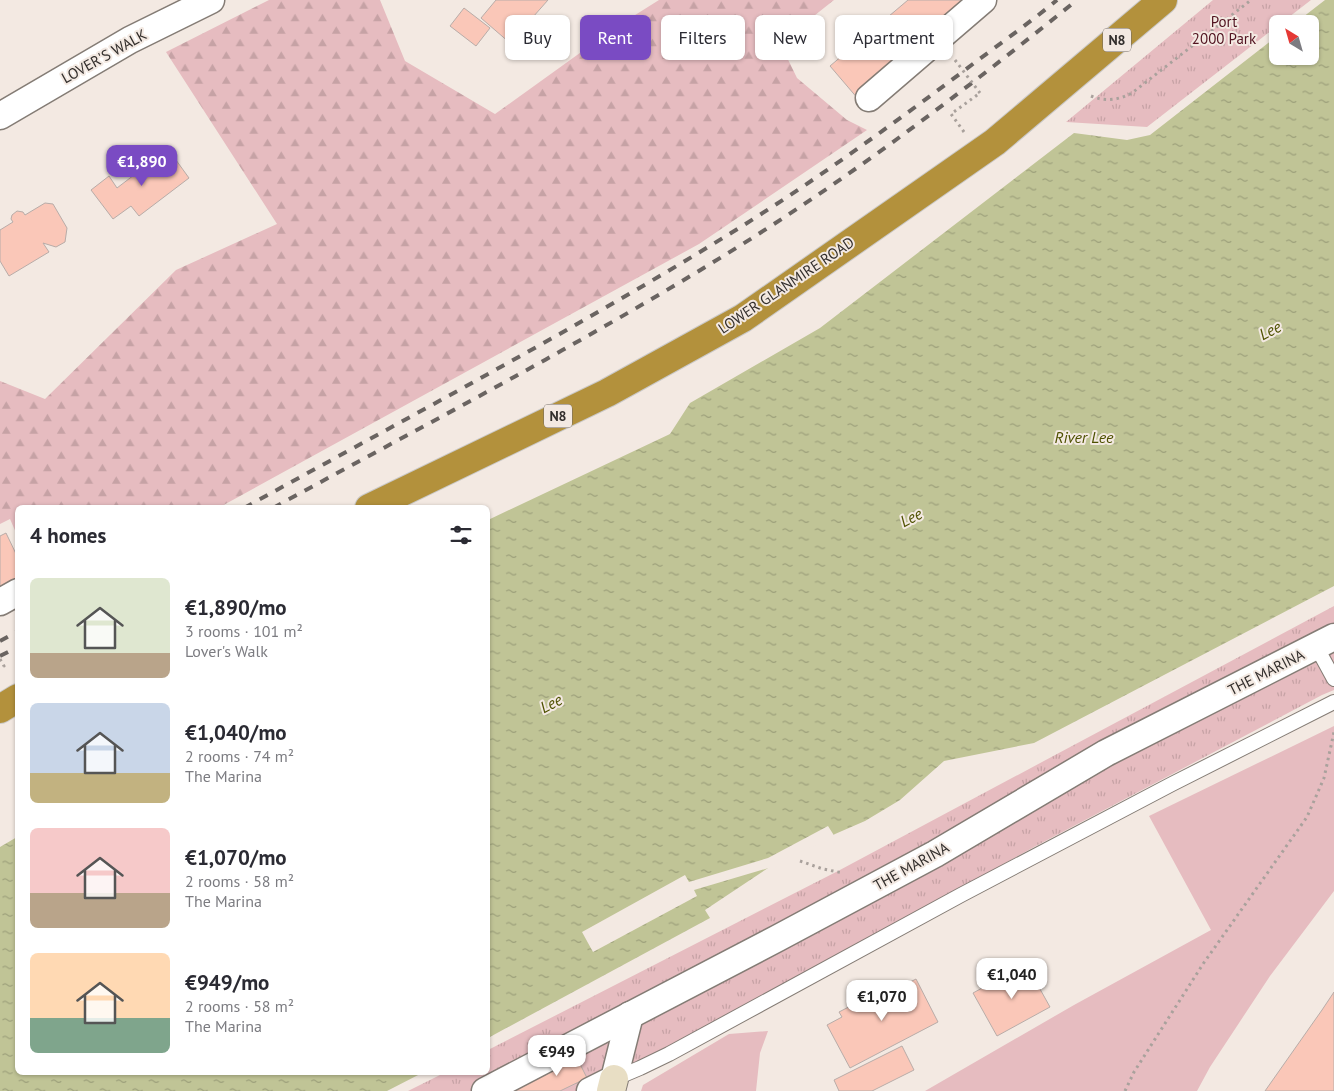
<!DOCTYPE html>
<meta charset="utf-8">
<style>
body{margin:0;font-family:"PT Sans",sans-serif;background:#f7f7f7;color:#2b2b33;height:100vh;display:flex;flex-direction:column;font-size:19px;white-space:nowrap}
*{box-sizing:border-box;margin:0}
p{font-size:16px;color:#7c7c81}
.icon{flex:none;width:28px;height:28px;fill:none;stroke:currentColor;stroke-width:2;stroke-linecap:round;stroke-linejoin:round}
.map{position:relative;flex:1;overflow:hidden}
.side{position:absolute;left:15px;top:505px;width:475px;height:570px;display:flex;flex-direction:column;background:#fff;border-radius:8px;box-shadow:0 1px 4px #0004}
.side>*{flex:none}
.guide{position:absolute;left:505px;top:15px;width:475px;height:45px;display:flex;gap:10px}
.needle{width:32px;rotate:323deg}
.buttons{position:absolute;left:1269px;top:15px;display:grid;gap:10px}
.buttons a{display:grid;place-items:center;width:50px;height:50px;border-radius:8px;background:#fff;box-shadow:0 1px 4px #0004;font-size:25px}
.price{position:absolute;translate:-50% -42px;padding:0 11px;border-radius:10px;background:#fff;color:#222;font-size:16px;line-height:32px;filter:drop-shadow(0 1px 2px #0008)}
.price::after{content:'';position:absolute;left:50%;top:30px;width:15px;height:11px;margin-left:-8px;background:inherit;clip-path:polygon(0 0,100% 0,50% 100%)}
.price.current{background:#7a4bc3;color:#fff}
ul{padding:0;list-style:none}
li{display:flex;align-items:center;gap:15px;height:125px;padding:0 15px}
li span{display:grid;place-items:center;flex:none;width:140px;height:100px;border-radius:8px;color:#555}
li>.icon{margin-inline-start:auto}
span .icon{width:60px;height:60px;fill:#fffc;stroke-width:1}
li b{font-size:21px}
h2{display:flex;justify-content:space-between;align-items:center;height:60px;padding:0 15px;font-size:21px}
.tag{padding:0 18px;border-radius:8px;background:#fff;box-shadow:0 1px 4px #0004;font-size:18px;line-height:45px}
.tag.current{background:#7a4bc3;color:#fff}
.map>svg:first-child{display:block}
.grass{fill:#e6bcc0}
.forest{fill:url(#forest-firs)}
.park{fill:url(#park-tufts)}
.water{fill:url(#water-ripples)}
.pier{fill:#f3e9e2}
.building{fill:#fac7b8;stroke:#b8aca8}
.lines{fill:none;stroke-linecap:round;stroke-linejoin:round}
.lane-casing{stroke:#847c75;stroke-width:16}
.street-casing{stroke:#847c75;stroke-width:29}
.secondary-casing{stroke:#847c75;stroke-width:30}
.highway-casing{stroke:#cac9c8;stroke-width:30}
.path{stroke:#a9a19c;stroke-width:3;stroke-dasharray:2.5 4;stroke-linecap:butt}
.lane{stroke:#fff;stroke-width:14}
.street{stroke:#fff;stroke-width:26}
.secondary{stroke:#e8dec4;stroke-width:28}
.highway{stroke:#b3913c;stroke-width:28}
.rail{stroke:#6a6461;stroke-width:4;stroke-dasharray:9 9;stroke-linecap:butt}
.path-bridge{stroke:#a9a19c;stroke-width:3;stroke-dasharray:2.5 4;stroke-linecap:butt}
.labels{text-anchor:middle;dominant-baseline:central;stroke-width:4;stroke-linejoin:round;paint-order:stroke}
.shield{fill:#f3e9e2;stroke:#6c6663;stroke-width:1}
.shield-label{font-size:14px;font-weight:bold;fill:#322e2c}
.park-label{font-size:15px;fill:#511320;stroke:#f3e9e2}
.street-label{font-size:15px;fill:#322e2c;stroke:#f3e9e2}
.water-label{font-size:16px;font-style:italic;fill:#4e5101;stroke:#f3e9e2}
</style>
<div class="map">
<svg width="1334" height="1091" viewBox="0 0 1334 1091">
<defs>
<pattern id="forest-firs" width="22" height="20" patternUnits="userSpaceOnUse" patternTransform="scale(1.25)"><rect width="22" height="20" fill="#e6bcc0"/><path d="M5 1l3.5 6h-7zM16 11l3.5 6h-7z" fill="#c6a2a5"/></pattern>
<pattern id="park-tufts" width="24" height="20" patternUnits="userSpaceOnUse" patternTransform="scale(1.25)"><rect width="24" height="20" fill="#e6bcc0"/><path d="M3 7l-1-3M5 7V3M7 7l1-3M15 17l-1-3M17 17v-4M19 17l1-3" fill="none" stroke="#c6a2a5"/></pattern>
<pattern id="water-ripples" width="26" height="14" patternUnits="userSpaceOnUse" patternTransform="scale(1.25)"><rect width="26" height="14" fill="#c0c496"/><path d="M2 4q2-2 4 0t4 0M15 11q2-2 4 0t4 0" fill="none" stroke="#9da07b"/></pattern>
</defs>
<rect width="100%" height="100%" fill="#f3e9e2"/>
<g class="grass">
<path d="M1334 726V891L1270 976 1210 1067 1197 1091H925L1074 1005 1211 930 1149 816Z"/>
<path d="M768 1031 760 1053 756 1091H641L643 1085 729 1034Z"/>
</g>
<path class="forest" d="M269 0H380L405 61 495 114 616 27 659 0H834L780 43 797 78 847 120 867 130 699 244 220 507 18 508 17 535 10 519 0 524V381L45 399 176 270 277 224 166 52Z"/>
<g class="park">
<path d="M1213 0H1311L1280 24H1278L1277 26 1147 127 1066 122Z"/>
<path d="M1334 606V690L1322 695 1034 847 658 1057 601 1091H408L444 1073 488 1072V1050L838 871Z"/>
</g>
<g class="water">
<path d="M1325 0H1334V586L1034 743 944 761 900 800 865 821 789 854 705 910 710 918 488 1038V520L670 434 690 403 820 328 1074 133 1127 140 1150 135 1277 36 1278 56H1310V24H1294Z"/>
<path d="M17 837 18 1072 422 1073 387 1091H0V847Z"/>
</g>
<path class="pier" d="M828 826 835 837 790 856 773 869 772 867 694 890 697 896 593 952 582 932 685 875 689 882 768 858Z"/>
<g class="building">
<path d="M496 0H548L510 43 481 18Z"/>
<path d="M908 0H976L859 100 830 66Z"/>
<path d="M464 8 490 28 476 46 450 26Z"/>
<path d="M168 149 189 178 139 216 131 206 113 219 91 190 109 176 117 188Z"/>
<path d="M45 203 53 204 67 228 65 242 56 247 43 243 49 252 9 276 0 261V230L13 222 11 219 12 215 17 211 23 212 25 215Z"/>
<path d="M6 533 18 558V578L0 587V536Z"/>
<path d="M1026 964 1050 1007 997 1036 973 993Z"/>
<path d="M916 979 938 1022 850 1068 827 1025 842 1017 839 1012 895 983 898 988Z"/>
<path d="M1334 992V1091H1265L1322 1010Z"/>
<path d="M902 1046 914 1070 872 1091H839L834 1080Z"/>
<path d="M574 1052 587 1078 560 1091H512Z"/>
</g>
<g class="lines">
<defs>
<g id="lane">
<path d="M1316 646 1334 679"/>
<path d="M614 1079 640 1068 669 1054 961 895 1172 784 1334 702"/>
</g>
<g id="street">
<path d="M869 98 983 0"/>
<path d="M0 116 130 40 211 0"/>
<path d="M0 602 18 592"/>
<path d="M485 1091 778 938 935 854 1106 753 1334 637"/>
<path d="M590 1091 614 1079 630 1015"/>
</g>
<path id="secondary" d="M611 1091 614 1079"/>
<g id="highway">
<path d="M369 508 607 393 743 318 995 142 1163 0"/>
<path d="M0 709 18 698"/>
</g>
</defs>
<use href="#lane" class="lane-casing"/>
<use href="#street" class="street-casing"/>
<use href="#secondary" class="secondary-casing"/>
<use href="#highway" class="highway-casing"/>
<g class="path">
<path d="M1091 96C1105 102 1119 100 1132 93L1251 0"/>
<path d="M964 132 951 114 980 93"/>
<path d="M0 659 4 666 0 668"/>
<path d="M800 861 823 869 843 873"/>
<path d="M1125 1091 1134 1072 1203 964 1307 817 1324 778 1334 732"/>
</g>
<use href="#lane" class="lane"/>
<use href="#street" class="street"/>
<use href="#secondary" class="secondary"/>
<use href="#highway" class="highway"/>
<g class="rail">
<path d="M244 508C407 418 572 331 731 233 812 183 889 127 965 70 995 47 1027 25 1057 0"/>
<path d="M273 508C430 422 589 340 741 245 858 172 969 87 1077 0"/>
<path d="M0 641 18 631"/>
<path d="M0 656 18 647"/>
</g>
<path class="path-bridge" d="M955 60 980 93"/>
</g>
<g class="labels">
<g class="shield">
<rect x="1103" y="28.5" width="28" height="23" rx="4"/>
<rect x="544" y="404.5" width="28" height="23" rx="4"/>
</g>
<g class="shield-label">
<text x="1117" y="40">N8</text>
<text x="558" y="416">N8</text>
</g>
<g class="park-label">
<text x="1224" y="21">Port<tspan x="1224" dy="17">2000 Park</tspan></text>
</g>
<g class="street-label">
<text transform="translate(104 56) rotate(-29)">LOVER'S WALK</text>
<text transform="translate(786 285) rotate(-34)">LOWER GLANMIRE ROAD</text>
<text transform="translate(1266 672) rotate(-27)">THE MARINA</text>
<text transform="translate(911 866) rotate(-29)">THE MARINA</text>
</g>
<g class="water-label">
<text transform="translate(1270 330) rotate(-27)">Lee</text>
<text x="1084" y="437">River Lee</text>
<text transform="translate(911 517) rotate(-27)">Lee</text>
<text transform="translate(551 703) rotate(-27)">Lee</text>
</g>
</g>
</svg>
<div class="buttons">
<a><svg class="needle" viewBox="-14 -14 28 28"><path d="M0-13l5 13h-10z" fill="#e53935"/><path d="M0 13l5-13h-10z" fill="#7c7c81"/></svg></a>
</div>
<b class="price current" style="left:142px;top:187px">€1,890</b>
<b class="price" style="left:1012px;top:1000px">€1,040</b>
<b class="price" style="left:882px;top:1022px">€1,070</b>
<b class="price" style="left:557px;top:1077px">€949</b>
<div class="guide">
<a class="tag">Buy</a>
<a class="tag current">Rent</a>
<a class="tag">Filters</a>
<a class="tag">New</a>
<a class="tag">Apartment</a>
</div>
<section class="side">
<h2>4 homes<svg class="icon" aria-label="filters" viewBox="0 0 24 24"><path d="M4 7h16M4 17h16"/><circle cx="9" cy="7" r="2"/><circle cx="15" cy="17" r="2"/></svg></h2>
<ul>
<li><span style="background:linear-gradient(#dfe7d0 75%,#b9a48a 0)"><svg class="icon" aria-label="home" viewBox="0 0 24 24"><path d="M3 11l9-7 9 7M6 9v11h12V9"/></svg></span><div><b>€1,890/mo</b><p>3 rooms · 101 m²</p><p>Lover's Walk</p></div></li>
<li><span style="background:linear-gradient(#c9d6e8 70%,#c2b280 0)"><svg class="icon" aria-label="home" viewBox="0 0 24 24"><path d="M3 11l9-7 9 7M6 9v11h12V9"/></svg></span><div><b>€1,040/mo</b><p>2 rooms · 74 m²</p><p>The Marina</p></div></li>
<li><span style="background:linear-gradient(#f6c9c9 65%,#b9a48a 0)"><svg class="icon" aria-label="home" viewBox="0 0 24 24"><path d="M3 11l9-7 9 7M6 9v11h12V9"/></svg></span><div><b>€1,070/mo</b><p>2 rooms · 58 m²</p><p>The Marina</p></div></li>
<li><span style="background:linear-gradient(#ffd9b3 65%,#7fa58c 0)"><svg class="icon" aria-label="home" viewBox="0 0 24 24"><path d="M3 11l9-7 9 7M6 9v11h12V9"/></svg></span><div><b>€949/mo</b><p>2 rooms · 58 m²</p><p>The Marina</p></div></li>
</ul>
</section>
</div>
